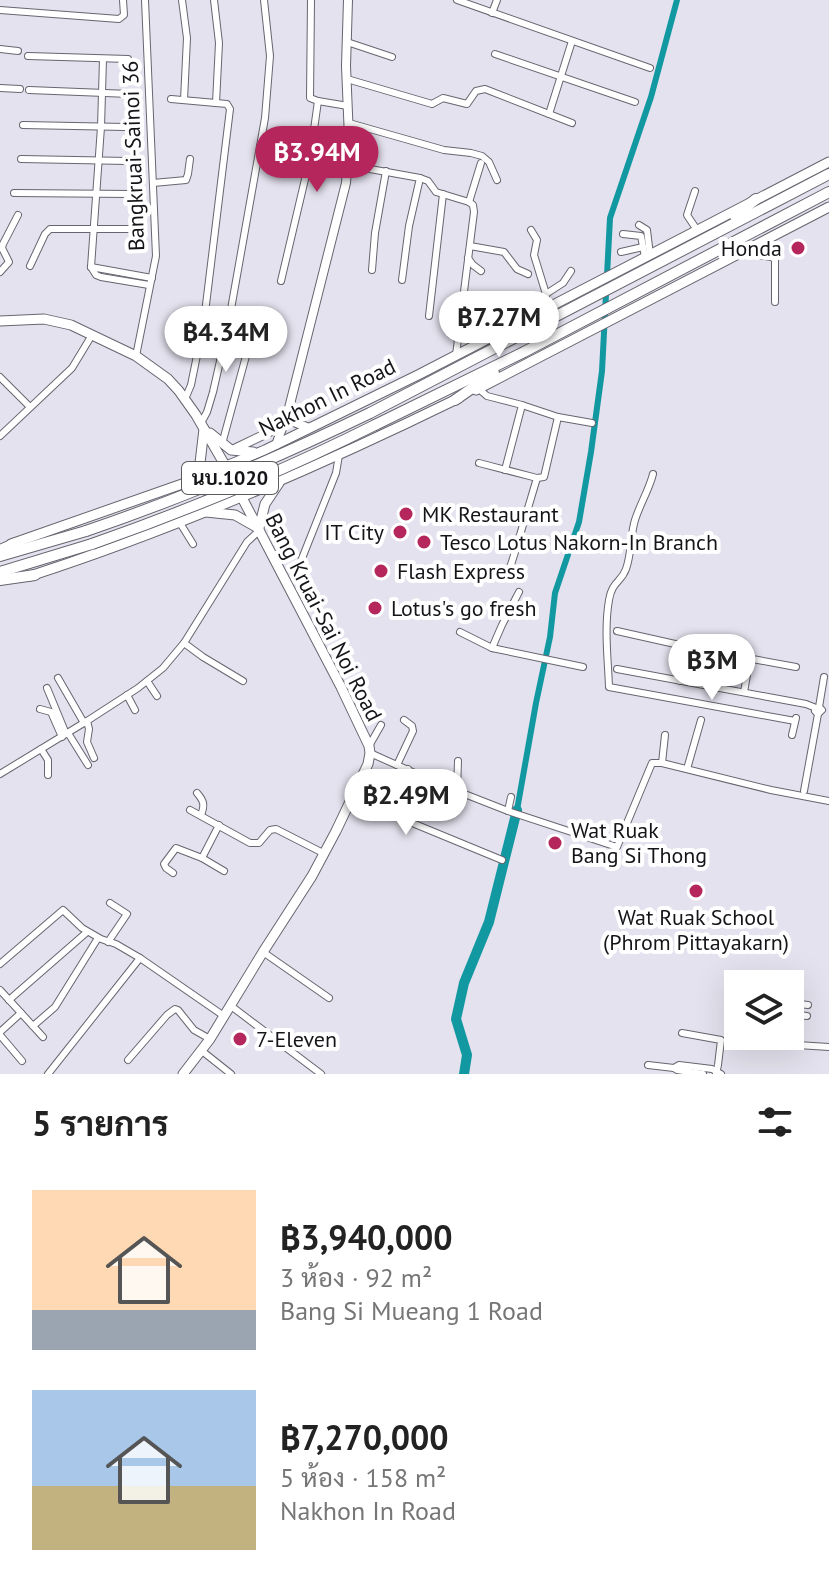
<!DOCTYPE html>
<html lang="th">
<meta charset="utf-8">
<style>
body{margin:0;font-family:"PT Sans",Sarabun,sans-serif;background:#f6f6f6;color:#222;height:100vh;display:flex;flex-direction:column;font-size:30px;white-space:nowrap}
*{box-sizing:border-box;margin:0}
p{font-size:26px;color:#767676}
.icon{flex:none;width:44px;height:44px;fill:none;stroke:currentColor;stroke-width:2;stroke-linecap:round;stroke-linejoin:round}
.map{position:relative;height:1074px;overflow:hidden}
.panel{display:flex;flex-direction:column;background:#fff;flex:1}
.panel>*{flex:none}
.buttons{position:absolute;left:724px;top:970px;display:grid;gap:16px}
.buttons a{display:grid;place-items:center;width:80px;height:80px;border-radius:0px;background:#fff;box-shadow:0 8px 32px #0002;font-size:40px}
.price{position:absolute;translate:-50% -68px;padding:0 18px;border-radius:28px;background:#fff;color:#222;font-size:26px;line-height:52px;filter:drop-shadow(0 2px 4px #0008)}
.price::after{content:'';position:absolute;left:50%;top:48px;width:24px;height:18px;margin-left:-12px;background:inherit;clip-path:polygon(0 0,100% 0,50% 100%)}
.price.selected{background:#b5275c;color:#fff}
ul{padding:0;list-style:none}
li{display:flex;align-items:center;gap:24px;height:200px;padding:0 32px}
li span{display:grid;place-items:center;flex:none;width:224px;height:160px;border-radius:0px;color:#555}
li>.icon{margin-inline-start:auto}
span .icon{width:96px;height:96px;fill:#fffc;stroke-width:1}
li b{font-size:34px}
h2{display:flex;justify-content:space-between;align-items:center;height:96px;padding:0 32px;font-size:34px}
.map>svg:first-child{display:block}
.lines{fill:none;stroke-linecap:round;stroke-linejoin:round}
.canal{stroke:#1298a1;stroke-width:6}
.river{stroke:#1298a1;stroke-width:10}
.minor-casing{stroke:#67656f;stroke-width:8}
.tertiary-casing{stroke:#67656f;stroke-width:10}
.secondary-casing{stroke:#67656f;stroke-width:11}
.primary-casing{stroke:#67656f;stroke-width:12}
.minor{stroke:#fff;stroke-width:6}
.tertiary{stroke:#fff;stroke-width:8}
.secondary{stroke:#fff;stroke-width:9}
.primary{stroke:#fff;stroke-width:10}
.primary-bridge-casing{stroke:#67656f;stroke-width:12;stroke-linecap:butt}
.primary-bridge{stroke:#fff;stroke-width:10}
.poi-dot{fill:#b5275c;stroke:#fff;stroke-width:3}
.labels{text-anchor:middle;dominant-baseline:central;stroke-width:8;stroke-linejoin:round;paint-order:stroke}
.shield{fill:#fff;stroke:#5b5a5d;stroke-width:2}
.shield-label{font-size:20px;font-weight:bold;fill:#151418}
.street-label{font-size:22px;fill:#151418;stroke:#fff}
.poi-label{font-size:22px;fill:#151418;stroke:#fff;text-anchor:start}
</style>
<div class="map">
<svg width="829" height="1074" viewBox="0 0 829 1074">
<rect width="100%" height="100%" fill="#e4e2ee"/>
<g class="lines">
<path class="canal" d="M517 810 536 703 550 637 555 593 579 522 591 452 602 371 610 218 651 97 677 0"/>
<path class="river" d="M464 1074 467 1055 456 1019 464 983 489 922 517 810"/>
<defs>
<g id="minor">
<path d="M182 0 187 38 184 100"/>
<path d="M214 0 219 43 216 103"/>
<path d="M311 0 310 98 318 101 348 106"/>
<path d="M457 0 650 68"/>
<path d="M0 10 119 19 124 15 123 0"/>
<path d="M492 13 497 0"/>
<path d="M347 42 392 57"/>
<path d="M0 49 18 51"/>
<path d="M495 54 635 102"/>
<path d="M28 56 128 59"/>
<path d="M347 79 432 104 443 98 467 104 476 91 485 89 572 123"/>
<path d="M0 88 20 89"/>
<path d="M29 90 130 94"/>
<path d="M171 99 227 104 230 109 204 321 191 385 185 399"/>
<path d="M549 114 572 41"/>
<path d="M349 123 444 150 471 153 482 156 489 162 497 180"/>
<path d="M23 125 125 127"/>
<path d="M21 159 128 161"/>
<path d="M348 165 420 178 428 181 436 192 469 202 473 205 474 212 456 355"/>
<path d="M153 183 186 180 188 174 190 159"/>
<path d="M695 191 687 215 697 230"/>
<path d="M14 193 131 194"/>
<path d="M469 202 481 163"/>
<path d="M639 225 647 230 650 255"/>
<path d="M531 230 537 240 534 255 546 294 545 309"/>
<path d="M623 234 641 236 645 257"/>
<path d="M470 246 504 252 517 269 528 274"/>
<path d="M752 247 755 255 772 257 775 260V302"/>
<path d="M621 252 643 247"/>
<path d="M468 258 473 265 481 271"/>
<path d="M30 266 45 234 50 229H135"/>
<path d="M91 267 101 127 103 59"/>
<path d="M91 267 96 275 101 277 149 285"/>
<path d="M91 267 152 278"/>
<path d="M372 270 375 233 386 171"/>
<path d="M0 272 9 262 2 248 3 244 18 215"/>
<path d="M402 280 409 226 420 178"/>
<path d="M281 281 310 158 318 101"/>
<path d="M546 294 563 283 571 271"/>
<path d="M429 316 443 194"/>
<path d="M136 356 156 256 145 0"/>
<path d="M0 377 30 407"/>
<path d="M558 417 592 423"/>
<path d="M201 423 207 412 213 392 228 326 265 118 270 56 264 0"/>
<path d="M0 436 72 368 92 335"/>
<path d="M222 444 258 312"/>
<path d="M479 463 537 478 544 477 558 417 522 405 487 396 479 389"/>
<path d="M505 470 522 405"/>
<path d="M653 474C649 490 640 504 635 520 630 536 632 552 626 569 621 583 612 581 609 600 604 629 608 659 609 687L795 721"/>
<path d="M180 523 193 544"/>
<path d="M509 571 515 552 514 549 520 535 537 478"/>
<path d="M295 576 336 473 339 455"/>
<path d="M617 631 684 646 680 681"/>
<path d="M460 632 492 648 583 667"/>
<path d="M184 643 203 657 243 681"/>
<path d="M492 648 502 625 519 592"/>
<path d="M731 655 796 667"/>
<path d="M617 669 806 704 816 708"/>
<path d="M58 678 84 723"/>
<path d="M147 681 157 696"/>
<path d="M47 688 66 734"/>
<path d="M744 692 750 658"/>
<path d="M127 695 135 710"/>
<path d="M819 707 824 677"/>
<path d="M819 707 822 710 818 714 815 711Z"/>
<path d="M40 709 51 712 62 737"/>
<path d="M87 721 89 729 87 742 94 758"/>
<path d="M68 733 88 765"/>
<path d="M792 735 796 718"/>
<path d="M369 746 381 725"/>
<path d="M41 749 48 760V775"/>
<path d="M370 753 439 784 508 811 617 847 652 763H662L771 790 829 801"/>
<path d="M662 763 665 735"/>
<path d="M397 765 413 731 412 726 404 720"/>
<path d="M408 769 389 807 388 813 502 860"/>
<path d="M687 769 701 720"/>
<path d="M0 774 87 721 138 688 163 668 184 643 247 542 260 530"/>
<path d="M457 791 458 761"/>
<path d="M804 791 818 714"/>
<path d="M197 793C204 801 205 805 201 815"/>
<path d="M190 810 250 843H259L270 830 276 829 325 854"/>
<path d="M508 811 511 797"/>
<path d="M219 825 202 858 224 871"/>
<path d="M173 873 166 868 164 864 176 848 202 858"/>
<path d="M108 942 127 914 110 903"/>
<path d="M263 952 329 998"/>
<path d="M0 964 63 910 82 928 101 939 116 944 140 958 224 1016"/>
<path d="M0 990 43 1037"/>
<path d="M9 1000 87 932"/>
<path d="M790 1003 808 1005"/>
<path d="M231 1006 321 1074"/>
<path d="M790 1014 807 1016"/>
<path d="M33 1026 55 1007 98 938"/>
<path d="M0 1032 21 1013"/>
<path d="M682 1033 721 1040 718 1065 716 1074"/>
<path d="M0 1035 22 1061"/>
<path d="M760 1036 761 1040 766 1043 829 1047"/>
<path d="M202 1051 231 1074"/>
<path d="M128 1060 167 1015 175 1009 178 1010 194 1030 210 1039"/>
<path d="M648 1065 674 1068 677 1070 703 1074"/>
<path d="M674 1068 679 1065 712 1069 721 1074"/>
<path d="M48 1074 140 958"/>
</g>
<g id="tertiary">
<path d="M288 412 294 422 309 428"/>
<path d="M276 445 288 412 346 183 349 138 346 66 348 0"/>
<path d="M232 450 282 426"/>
</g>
<g id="secondary">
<path d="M0 321 44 319 71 325 136 356 168 379 179 391 196 415 226 467 341 687 369 746 370 753 368 764 336 831 312 876 263 952 210 1039 183 1074"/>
<path d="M476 390 829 207"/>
<path d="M210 433 231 450 253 452"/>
<path d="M187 481 200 463 204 429"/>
<path d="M200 485C212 491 211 501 206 512L235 515 258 528"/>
<path d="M259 528 265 504 279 483"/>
<path d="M11 544 185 483 265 450 420 374 829 162"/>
<path d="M30 576C178 528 320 466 459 398"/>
</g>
<g id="primary">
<path d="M735 216 756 199"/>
<path d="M455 400 494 373"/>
<path d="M370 413 829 174"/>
<path d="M375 425 524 352 829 192"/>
<path d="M0 550 16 543"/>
<path d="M0 556 86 531"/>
<path d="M0 572 92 544"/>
<path d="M0 580 35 575"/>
</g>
</defs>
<use href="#minor" class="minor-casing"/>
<use href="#tertiary" class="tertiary-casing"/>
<use href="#secondary" class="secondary-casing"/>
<use href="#primary" class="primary-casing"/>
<use href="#minor" class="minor"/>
<use href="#tertiary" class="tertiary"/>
<use href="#secondary" class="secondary"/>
<use href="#primary" class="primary"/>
<defs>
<g id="primary-bridge">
<path d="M86 531C183 498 277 458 370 413"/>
<path d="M92 544C189 510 283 471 375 425"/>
</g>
</defs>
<use href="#primary-bridge" class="primary-bridge-casing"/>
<use href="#primary-bridge" class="primary-bridge"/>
</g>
<g class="poi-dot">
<circle cx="798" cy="248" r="8"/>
<circle cx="406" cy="514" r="8"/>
<circle cx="400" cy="532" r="8"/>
<circle cx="424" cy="542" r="8"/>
<circle cx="381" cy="571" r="8"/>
<circle cx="375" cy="608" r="8"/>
<circle cx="555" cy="843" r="8"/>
<circle cx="696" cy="891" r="8"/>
<circle cx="240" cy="1039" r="8"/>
</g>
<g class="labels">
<rect class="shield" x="182" y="462" width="96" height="32" rx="6"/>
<g class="shield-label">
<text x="230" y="478">นบ.1020</text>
</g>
<g class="street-label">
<text transform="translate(133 156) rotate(-92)">Bangkruai-Sainoi 36</text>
<text transform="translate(327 397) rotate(-26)">Nakhon In Road</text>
<text transform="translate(324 617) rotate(63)">Bang Kruai-Sai Noi Road</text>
</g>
<g class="poi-label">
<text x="782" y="248" text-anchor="end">Honda</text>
<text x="422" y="514">MK Restaurant</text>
<text x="384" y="532" text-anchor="end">IT City</text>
<text x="440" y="542">Tesco Lotus Nakorn-In Branch</text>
<text x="397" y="571">Flash Express</text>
<text x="391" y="608">Lotus's go fresh</text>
<text x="571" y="830">Wat Ruak<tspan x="571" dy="25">Bang Si Thong</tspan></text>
<text x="696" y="917" text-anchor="middle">Wat Ruak School<tspan x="696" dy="25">(Phrom Pittayakarn)</tspan></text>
<text x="256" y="1039">7-Eleven</text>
</g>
</g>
</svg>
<div class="buttons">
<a><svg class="icon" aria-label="layers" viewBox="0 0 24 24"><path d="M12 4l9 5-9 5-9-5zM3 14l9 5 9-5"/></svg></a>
</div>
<b class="price selected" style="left:317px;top:194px">฿3.94M</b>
<b class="price" style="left:499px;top:359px">฿7.27M</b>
<b class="price" style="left:226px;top:374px">฿4.34M</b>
<b class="price" style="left:712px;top:702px">฿3M</b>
<b class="price" style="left:406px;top:837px">฿2.49M</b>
</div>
<section class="panel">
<h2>5 รายการ<svg class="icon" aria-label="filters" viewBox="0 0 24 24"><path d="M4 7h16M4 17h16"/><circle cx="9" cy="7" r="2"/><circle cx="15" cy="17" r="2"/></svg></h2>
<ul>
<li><span style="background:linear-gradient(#ffd9b3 75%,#9aa5b1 0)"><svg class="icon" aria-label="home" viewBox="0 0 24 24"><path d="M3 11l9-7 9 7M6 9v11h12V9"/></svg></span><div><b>฿3,940,000</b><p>3 ห้อง · 92 m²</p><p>Bang Si Mueang 1 Road</p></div></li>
<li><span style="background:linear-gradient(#a9c7e8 60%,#c2b280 0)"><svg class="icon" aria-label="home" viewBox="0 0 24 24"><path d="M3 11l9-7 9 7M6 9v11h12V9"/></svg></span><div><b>฿7,270,000</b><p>5 ห้อง · 158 m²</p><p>Nakhon In Road</p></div></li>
</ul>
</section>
